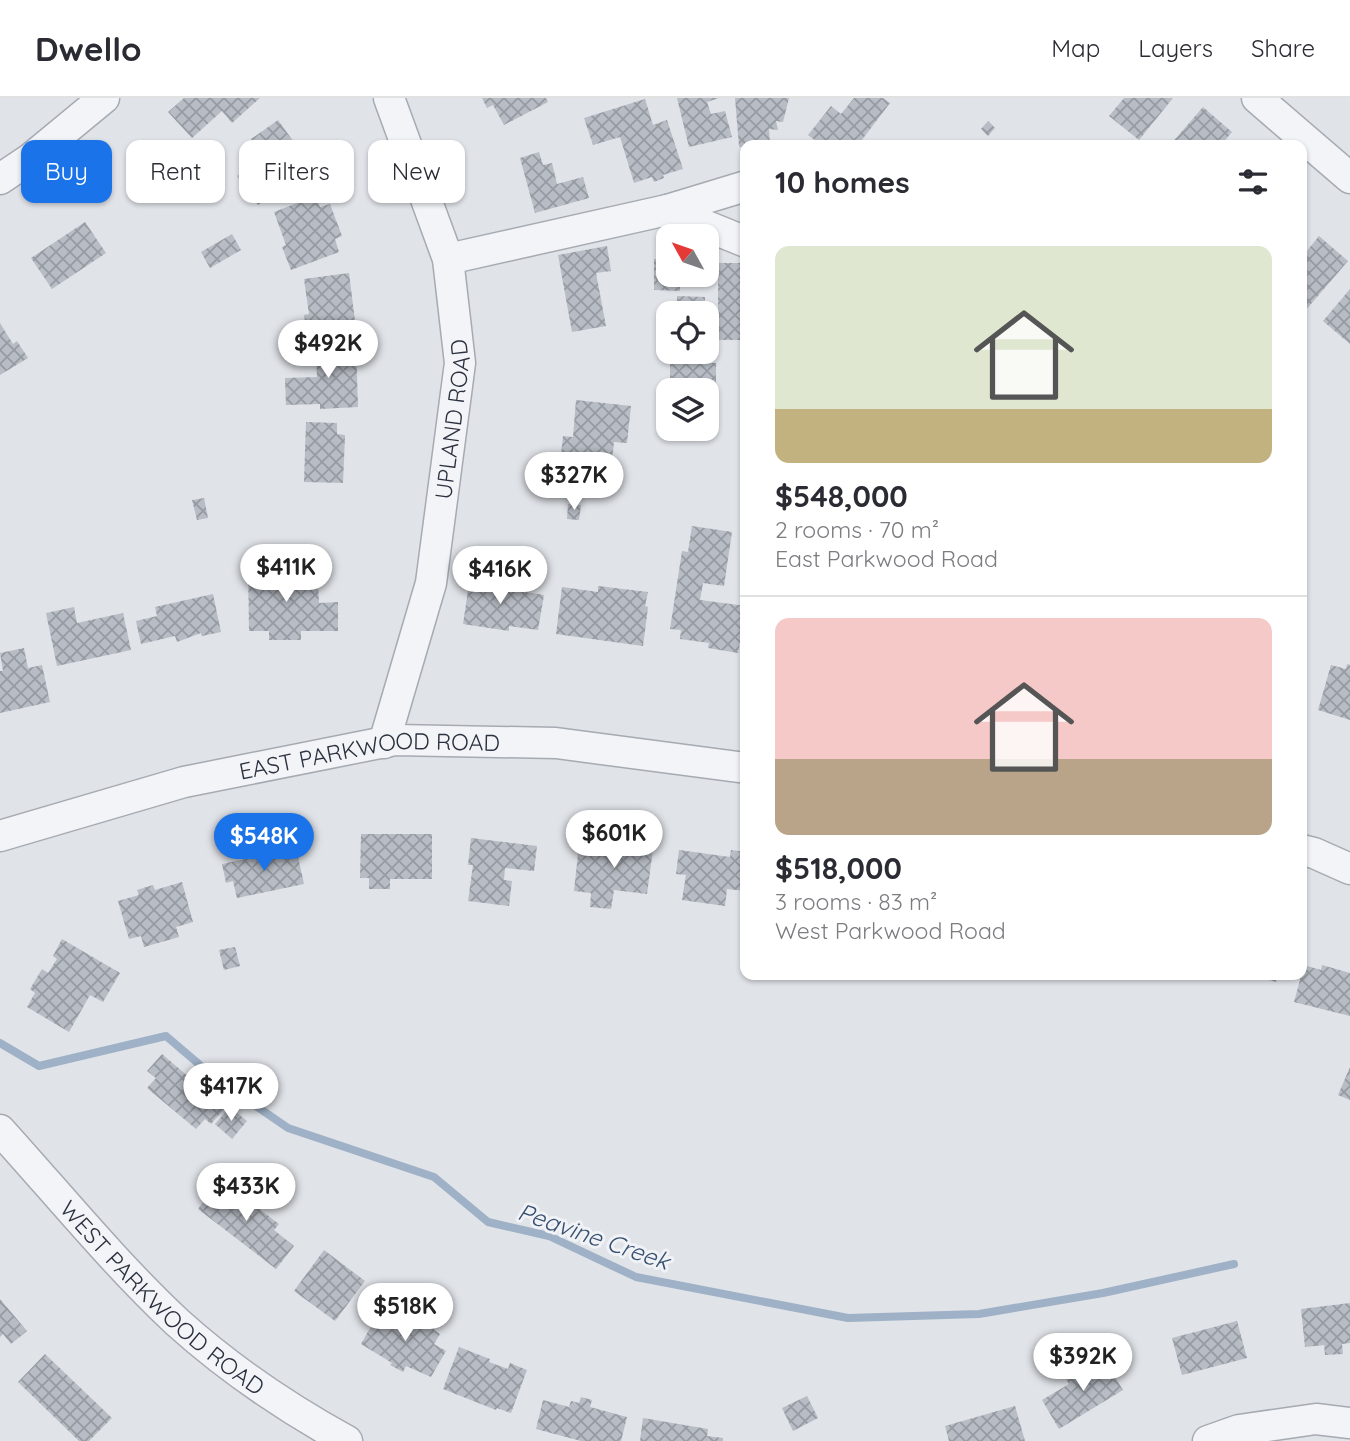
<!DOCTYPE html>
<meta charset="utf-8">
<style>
body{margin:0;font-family:Quicksand,sans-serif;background:#f2f2f3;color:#2b2b33;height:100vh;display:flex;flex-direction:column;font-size:26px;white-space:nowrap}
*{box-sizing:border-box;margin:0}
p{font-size:23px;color:#7c7c81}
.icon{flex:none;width:38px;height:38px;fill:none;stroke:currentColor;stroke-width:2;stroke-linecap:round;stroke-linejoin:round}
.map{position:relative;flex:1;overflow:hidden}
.sheet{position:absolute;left:740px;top:42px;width:567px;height:840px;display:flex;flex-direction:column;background:#fff;border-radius:14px;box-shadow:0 2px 5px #0004}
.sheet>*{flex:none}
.top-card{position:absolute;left:21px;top:42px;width:614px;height:63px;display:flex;gap:14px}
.needle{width:46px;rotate:310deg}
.tools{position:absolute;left:656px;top:126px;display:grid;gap:14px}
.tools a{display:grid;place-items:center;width:63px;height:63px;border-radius:14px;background:#fff;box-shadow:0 2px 5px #0004;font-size:35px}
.price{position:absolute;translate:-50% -60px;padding:0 16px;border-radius:24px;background:#fff;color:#222;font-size:23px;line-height:46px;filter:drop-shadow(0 2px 4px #0008)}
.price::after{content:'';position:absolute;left:50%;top:42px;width:21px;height:16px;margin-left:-10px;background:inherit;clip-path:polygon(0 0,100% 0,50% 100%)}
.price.selected{background:#1a73e8;color:#fff}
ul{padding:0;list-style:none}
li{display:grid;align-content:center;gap:14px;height:371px;padding:0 35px}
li+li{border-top:2px solid #e1e1e2}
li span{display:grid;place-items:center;height:217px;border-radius:14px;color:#555}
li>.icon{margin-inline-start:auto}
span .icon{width:126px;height:126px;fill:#fffc;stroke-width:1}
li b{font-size:30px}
h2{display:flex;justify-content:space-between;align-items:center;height:84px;padding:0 35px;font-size:30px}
.pill{padding:0 24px;border-radius:14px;background:#fff;box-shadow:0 2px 5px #0004;font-size:24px;line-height:63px}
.pill.selected{background:#1a73e8;color:#fff}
header{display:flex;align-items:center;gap:42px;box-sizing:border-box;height:98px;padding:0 35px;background:#fff;border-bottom:2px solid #e1e1e2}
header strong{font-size:33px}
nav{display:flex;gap:38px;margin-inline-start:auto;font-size:24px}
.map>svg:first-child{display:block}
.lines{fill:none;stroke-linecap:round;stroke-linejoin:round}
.stream{stroke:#9eb1c6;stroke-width:8}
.building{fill:url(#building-cross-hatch)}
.street-casing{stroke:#a6aab2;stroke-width:33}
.street{stroke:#f3f4f7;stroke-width:30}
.labels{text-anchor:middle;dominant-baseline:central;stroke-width:6;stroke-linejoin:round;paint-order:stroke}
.street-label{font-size:23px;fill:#2a313f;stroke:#f0f2f6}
.water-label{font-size:24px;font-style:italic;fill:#375070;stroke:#f0f2f6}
</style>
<header>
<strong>Dwello</strong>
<nav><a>Map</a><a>Layers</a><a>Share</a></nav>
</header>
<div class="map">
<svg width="1350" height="1343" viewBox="0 0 1350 1343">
<defs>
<pattern id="building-cross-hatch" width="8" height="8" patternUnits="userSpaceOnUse" patternTransform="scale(1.75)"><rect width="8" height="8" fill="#b8bdc5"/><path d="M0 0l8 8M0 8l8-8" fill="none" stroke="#969aa1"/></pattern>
</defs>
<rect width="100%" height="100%" fill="#e0e3e8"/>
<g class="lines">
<path class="stream" d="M0 945 39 968 166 938 214 979 288 1030 434 1079 488 1124 549 1138 636 1179 848 1220 979 1216 1103 1195 1234 1166"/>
</g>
<g class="building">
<path d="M184 0H260L232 25 222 13 192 40 168 14Z"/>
<path d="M482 0H546L548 4 504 27 493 7 487 10Z"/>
<path d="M677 0H719L707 4 711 16 725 13 732 39 689 49Z"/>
<path d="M735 0H789L783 24 776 23 778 32 769 31 770 46 739 49Z"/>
<path d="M854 0H883L890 5 858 47H821L808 37 831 8 841 16Z"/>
<path d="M1124 0H1173L1139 42 1109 18Z"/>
<path d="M645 1 653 27 667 22 683 71 663 77 664 80 654 84 652 79 634 85 620 39 593 47 584 20Z"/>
<path d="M1203 9 1232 34 1221 47H1170Z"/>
<path d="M278 22 311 68 258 107 237 78 264 59 251 41Z"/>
<path d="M988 23 995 30 988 38 981 31Z"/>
<path d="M539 54 543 67 552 65 557 86 583 79 589 100 535 115 520 60Z"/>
<path d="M316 98 320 109 330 106 342 138 335 141 339 154 291 172 282 149 286 147 274 114Z"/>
<path d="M85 124 106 155 52 191 31 160Z"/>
<path d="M232 136 241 152 210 170 201 154Z"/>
<path d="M1319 138 1348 163 1305 213 1302 210V159Z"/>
<path d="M607 148 611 173 596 175 606 228 572 234 558 157Z"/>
<path d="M654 161H668V177H680V193L654 192Z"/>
<rect x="718" y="165" width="28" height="77"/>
<path d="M349 175 356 231 307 237 304 217 309 216 304 181Z"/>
<path d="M1350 191V246L1323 223Z"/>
<path d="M677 198 705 199V215H677Z"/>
<path d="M0 225 13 246 17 243 28 260 0 277Z"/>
<path d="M707 231H713V260H672V254H707Z"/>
<path d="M356 246 358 309 320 311V306L286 307 285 280 317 279 316 248Z"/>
<rect x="670" y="265" width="46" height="23"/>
<path d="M576 302 631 308 627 345 614 344 612 362 561 357 563 338 573 339Z"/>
<path d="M306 324 337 325V336L345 337 343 385 304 384Z"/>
<path d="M204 400 208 420 197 422 192 402Z"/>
<path d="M568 406 581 407 579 422 567 421Z"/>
<path d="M692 428 732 434 724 488 703 485 700 502 746 508V539L741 538 738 555 708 550 709 545 680 541 681 532 670 531 682 453 688 454Z"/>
<path d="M248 461H282V484H318L319 505 338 504V533H301V542H269V533H249Z"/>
<path d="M471 473 492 476 490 488 544 497 538 532 509 528V533L463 526Z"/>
<path d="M598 488 648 494 645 508 648 509 643 548 556 536 562 489 598 494Z"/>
<path d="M213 496 221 534 202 538 201 535 177 544 175 538 141 546 136 523 157 518 155 509Z"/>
<path d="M74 509 77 525 123 515 131 552 57 568 46 515Z"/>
<path d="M24 550 28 570 42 567 50 604 0 615V573H3L0 555Z"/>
<path d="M1347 566 1350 567V622L1318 612 1331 567 1346 571Z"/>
<path d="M361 736H432V781H390V791H369V780H360Z"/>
<path d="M613 739 654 744 647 796 614 792 611 811 590 809 591 795 574 793 579 747 612 750Z"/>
<path d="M471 740 537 748 534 773 505 770 504 782 512 783 509 808 468 803 473 767H468Z"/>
<path d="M296 750 304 786 237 800 233 783 226 785 222 766Z"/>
<path d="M679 752 730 759 731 752 746 754V793L727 791 725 808 682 802 686 777 676 776Z"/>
<path d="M182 784 193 824 176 829 179 839 144 849 141 838 129 841 118 803 139 797 137 792 153 787 155 792Z"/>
<path d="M62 841 120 875 103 904 90 897 69 934 27 909 35 895 30 891 42 871 48 875 57 861 53 858Z"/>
<path d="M235 849 240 868 224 872 219 852Z"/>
<path d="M1304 867 1321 872 1322 867 1350 875V918L1294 904Z"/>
<path d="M1251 877H1278L1276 884Z"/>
<path d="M162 956 225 1010 211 1026 205 1021 196 1031 147 990 156 980 147 973Z"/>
<path d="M1350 969V1002L1338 997Z"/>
<path d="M230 1009 247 1023 232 1041 215 1026Z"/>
<path d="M220 1081 279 1126 274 1132 294 1148 276 1171 198 1111Z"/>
<path d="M324 1152 365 1183 335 1223 294 1193Z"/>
<path d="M0 1201 27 1233 11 1246 3 1236 0 1239Z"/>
<path d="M1350 1205V1245L1342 1246 1343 1256 1325 1257 1324 1247 1305 1249 1301 1211Z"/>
<path d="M382 1209 403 1220 400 1225 406 1228 412 1219 424 1226 426 1223 436 1229 434 1232 440 1236 434 1246 446 1253 431 1279 406 1268 403 1274 390 1267 392 1265 361 1246Z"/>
<path d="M1237 1223 1247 1260 1182 1277 1172 1240Z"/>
<path d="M459 1249 490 1261 489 1264 508 1271 510 1265 527 1272 511 1315 497 1310 496 1312 443 1291Z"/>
<path d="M45 1256 112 1320 89 1343H79L18 1284Z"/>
<path d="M1102 1258 1123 1292 1059 1331 1042 1302 1069 1286 1066 1281Z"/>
<path d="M807 1298 818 1320 793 1333 782 1310Z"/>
<path d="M581 1299 592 1302 590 1309 627 1319 621 1343H581L536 1331 543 1302 569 1309 571 1303 579 1305Z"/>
<path d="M1015 1308 1025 1343H949L945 1328Z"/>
<path d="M643 1320 708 1331 707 1338 723 1340V1343H640Z"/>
</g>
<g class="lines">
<defs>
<g id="street">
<path d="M1257 0 1350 80"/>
<path d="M0 81 30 61 104 0"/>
<path d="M667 112 746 144"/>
<path d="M448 161 667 112 746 88"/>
<path id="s1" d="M384 645 431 485 460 265 448 161 389 0"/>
<path id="s2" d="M0 738 184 684 395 642 556 645 746 670"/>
<path d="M1302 752 1314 755 1350 771"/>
<path id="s3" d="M0 1032C58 1096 114 1165 177 1224 228 1270 287 1310 347 1343"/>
<path d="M1208 1343 1239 1332 1316 1321 1350 1325"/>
</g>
</defs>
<use href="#street" class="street-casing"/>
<use href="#street" class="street"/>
</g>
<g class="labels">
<g class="street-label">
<text stroke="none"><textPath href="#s1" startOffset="332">UPLAND ROAD</textPath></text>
<text stroke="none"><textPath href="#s2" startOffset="380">EAST PARKWOOD ROAD</textPath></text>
<text stroke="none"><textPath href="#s3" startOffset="234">WEST PARKWOOD ROAD</textPath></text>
</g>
<g class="water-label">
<text transform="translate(594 1138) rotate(19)">Peavine Creek</text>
</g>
</g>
</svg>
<div class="tools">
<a><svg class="needle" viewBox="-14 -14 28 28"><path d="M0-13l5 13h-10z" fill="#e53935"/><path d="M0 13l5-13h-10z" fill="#7c7c81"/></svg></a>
<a><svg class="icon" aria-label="locate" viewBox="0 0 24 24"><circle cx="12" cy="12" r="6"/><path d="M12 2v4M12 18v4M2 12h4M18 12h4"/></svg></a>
<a><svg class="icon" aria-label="layers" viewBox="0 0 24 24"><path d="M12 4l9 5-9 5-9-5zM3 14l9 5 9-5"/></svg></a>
</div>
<b class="price" style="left:328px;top:282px">$492K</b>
<b class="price" style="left:574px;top:414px">$327K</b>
<b class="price" style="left:286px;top:506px">$411K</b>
<b class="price" style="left:500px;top:508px">$416K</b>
<b class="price" style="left:614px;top:772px">$601K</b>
<b class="price selected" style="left:264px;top:775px">$548K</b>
<b class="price" style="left:231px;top:1025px">$417K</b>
<b class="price" style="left:246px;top:1125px">$433K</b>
<b class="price" style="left:405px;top:1245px">$518K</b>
<b class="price" style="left:1083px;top:1295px">$392K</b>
<div class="top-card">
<a class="pill selected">Buy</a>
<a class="pill">Rent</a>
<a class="pill">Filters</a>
<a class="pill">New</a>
</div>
<section class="sheet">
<h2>10 homes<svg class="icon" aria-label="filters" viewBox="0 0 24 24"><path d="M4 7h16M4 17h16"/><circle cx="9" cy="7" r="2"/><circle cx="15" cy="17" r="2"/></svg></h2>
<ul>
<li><span style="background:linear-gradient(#dfe7d0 75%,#c2b280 0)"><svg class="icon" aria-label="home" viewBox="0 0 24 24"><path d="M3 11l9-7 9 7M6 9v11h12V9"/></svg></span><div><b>$548,000</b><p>2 rooms · 70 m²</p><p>East Parkwood Road</p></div></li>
<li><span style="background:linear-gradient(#f6c9c9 65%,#b9a48a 0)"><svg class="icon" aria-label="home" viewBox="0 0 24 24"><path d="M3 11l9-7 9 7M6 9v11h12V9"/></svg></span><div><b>$518,000</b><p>3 rooms · 83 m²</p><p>West Parkwood Road</p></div></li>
</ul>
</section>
</div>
